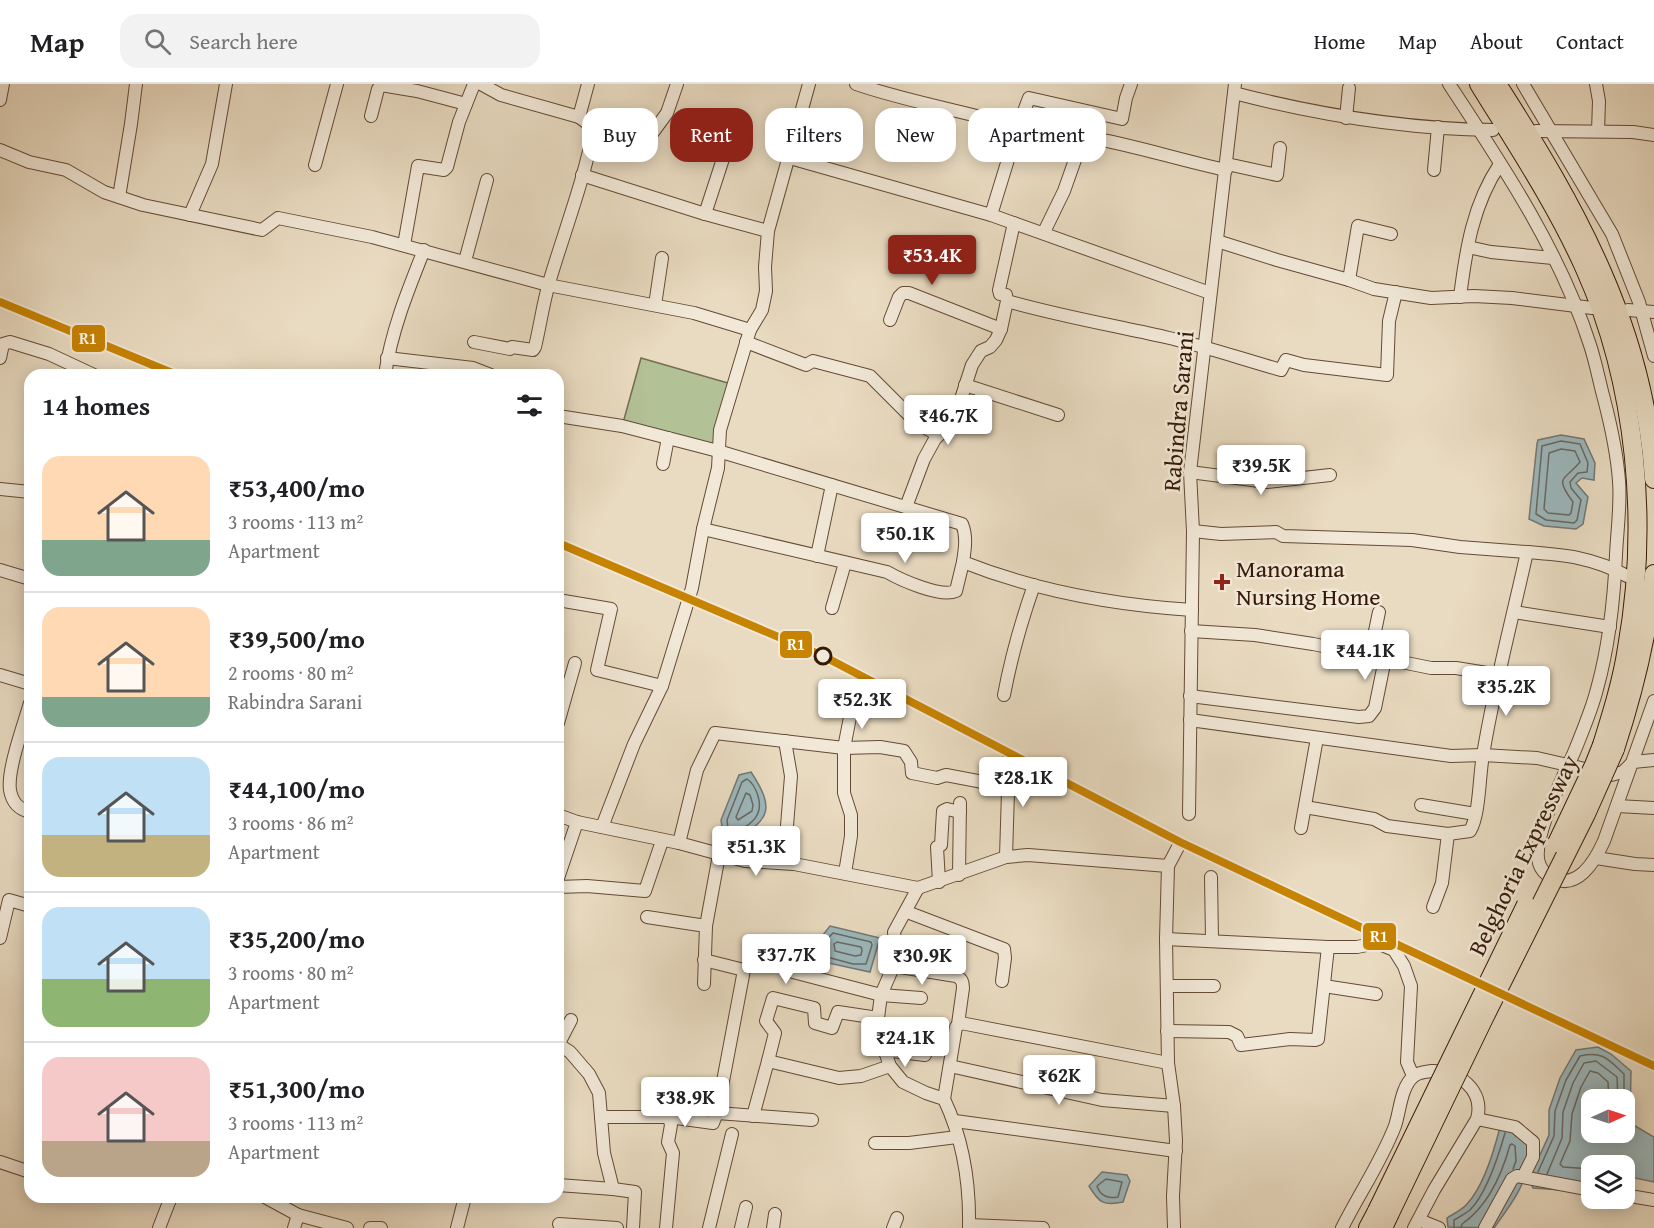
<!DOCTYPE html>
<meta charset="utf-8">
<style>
body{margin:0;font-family:"Gentium Book Plus",serif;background:#f2f2f2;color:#202124;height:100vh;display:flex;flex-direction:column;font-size:22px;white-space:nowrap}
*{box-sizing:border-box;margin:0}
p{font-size:20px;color:#757577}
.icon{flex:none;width:33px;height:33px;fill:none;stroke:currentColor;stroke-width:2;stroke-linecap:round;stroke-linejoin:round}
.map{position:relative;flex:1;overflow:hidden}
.details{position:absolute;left:24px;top:285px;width:540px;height:834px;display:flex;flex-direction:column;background:#fff;border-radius:18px;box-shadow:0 3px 15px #0003}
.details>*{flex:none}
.guide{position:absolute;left:582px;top:24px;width:570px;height:54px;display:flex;gap:12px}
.needle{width:39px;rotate:87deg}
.tools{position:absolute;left:1581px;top:1005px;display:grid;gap:12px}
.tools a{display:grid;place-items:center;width:54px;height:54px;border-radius:12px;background:#fff;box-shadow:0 3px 15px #0003;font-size:30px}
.price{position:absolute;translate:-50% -51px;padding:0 14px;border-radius:6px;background:#fff;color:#222;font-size:20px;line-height:39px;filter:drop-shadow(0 2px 3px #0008)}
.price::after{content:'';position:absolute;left:50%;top:36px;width:18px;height:14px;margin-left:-9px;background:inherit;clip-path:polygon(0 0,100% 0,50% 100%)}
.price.on{background:#8f2418;color:#fff}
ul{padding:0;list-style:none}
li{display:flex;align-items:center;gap:18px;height:150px;padding:0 18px}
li+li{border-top:2px solid #e0e0e0}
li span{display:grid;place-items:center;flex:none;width:168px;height:120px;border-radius:18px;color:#555}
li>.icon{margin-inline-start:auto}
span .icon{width:72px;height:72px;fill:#fffc;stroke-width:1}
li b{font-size:26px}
h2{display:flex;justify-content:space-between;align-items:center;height:72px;padding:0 18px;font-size:26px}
.chip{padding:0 21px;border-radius:18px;background:#fff;box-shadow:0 3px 15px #0003;font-size:21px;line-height:54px}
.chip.on{background:#8f2418;color:#fff}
header{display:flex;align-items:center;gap:36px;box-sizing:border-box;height:84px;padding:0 30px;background:#fff;border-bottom:2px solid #e0e0e0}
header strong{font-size:28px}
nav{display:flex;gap:33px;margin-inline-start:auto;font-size:21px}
.search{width:420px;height:54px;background:#f2f2f2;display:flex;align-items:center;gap:15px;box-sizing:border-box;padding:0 21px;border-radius:18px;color:#757577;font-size:22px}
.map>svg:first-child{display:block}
.green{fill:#b3c196;stroke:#756d4f;stroke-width:1.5}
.water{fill:#9cb8bd;stroke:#747875;stroke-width:1.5;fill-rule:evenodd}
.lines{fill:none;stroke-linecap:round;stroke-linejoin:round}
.shore{stroke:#6a6862;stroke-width:1.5}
.minor-casing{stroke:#644a36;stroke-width:14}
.highway-casing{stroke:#371908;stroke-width:20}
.minor{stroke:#f1e8d7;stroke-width:12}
.highway{stroke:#e9dbc1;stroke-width:18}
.highway-bridge-casing{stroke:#371908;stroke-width:20;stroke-linecap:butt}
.highway-bridge{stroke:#e9dbc1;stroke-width:18}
.rail-1-casing{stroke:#f1e8d7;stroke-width:12}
.rail-1{stroke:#c78302;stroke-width:8}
.poi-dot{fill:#8f2418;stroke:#f1e8d7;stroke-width:2}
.stop-dot{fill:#f1e8d7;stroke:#371908;stroke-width:3}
.labels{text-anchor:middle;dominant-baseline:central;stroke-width:5;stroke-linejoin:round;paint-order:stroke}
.street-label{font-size:24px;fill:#371908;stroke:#f1e8d7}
.poi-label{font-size:24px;fill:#371908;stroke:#f1e8d7;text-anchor:start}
.line-badge{stroke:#f1e8d7;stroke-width:2}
.badge-label{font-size:16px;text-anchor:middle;font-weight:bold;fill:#fff}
</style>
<header>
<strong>Map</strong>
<div class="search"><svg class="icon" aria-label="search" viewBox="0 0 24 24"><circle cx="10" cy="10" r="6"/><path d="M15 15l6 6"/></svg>Search here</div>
<nav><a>Home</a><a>Map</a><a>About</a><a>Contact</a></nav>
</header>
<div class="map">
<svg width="1654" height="1144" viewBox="0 0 1654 1144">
<rect width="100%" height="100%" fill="#e9dbc1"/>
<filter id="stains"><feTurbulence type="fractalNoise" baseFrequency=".00333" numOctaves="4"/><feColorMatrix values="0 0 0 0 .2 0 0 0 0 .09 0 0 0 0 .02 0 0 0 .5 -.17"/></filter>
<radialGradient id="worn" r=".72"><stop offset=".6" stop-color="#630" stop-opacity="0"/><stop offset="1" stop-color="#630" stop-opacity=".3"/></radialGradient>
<path class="green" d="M641 274 728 299 713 361 623 339Z"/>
<g class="water">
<path d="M1561 351 1584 355 1595 379 1594 396 1582 394 1576 399 1588 413 1583 440 1576 445 1544 442 1529 435 1537 360 1538 356Z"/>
<path d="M751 688C774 723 772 736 734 755L723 749 721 736 739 691Z"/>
<path d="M830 842 880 854 870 888 819 877 822 852Z"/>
<path d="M1598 963 1611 970 1631 987 1630 1039 1654 1053V1098L1626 1092 1625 1095 1624 1082H1592L1591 1108 1533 1104 1529 1095 1549 1051V1026L1560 994 1576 966ZM1592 1016H1624V1048H1592Z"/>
<path d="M1513 1038 1524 1043C1537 1087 1519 1109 1494 1144L1448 1143 1447 1134C1453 1130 1462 1126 1467 1120 1484 1102 1494 1067 1500 1043Z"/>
<path d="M1102 1088 1127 1091 1130 1097 1123 1118C1104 1122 1099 1119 1089 1102Z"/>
</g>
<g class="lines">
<g class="shore">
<path d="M1561 357 1580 360 1588 379 1587 388 1578 389 1570 398 1571 404 1581 416 1577 436 1574 439 1546 436 1536 430 1542 362Z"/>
<path d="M1561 365 1575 367 1580 378C1564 397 1554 392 1573 418L1571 429 1569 431 1548 429 1544 425 1549 369Z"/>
<path d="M747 695C753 699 756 705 758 712 764 732 751 742 733 748L728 745 727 736 742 698Z"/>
<path d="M746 709 750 711 753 721 752 727 738 736 736 733Z"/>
<path d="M833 849 871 858 872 861 866 880H853L827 873V855Z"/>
<path d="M837 858 861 863 862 866 861 871 855 872 835 867 834 860Z"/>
<path d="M1592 1085 1563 1083 1560 1080 1570 1057 1572 1030 1581 1003 1590 987 1598 989 1608 998 1609 1016"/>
<path d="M1538 1088 1554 1052 1555 1027 1566 996 1580 972C1603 967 1608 975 1624 990V1028"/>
<path d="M1547 1090 1562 1054 1563 1028 1573 999 1584 979 1596 977 1617 993 1618 1016"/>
<path d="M1106 1095 1122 1098 1118 1113C1109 1115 1100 1112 1097 1102Z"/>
<path d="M1454 1144V1136C1459 1133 1465 1130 1470 1126 1486 1110 1499 1070 1505 1049"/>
<path d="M1461 1144 1462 1140C1487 1123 1502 1090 1510 1061L1512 1060 1515 1062 1516 1077 1513 1085"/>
</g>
<defs>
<g id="minor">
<path d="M481 0 501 11 579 33"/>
<path d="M856 0C908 18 964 27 1018 43"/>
<path d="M1449 0C1503 82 1560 167 1590 261 1596 279 1599 297 1604 315 1611 342 1617 369 1619 397 1621 421 1617 447 1616 471 1614 516 1609 562 1597 605 1592 625 1583 646 1575 666 1565 690 1531 755 1539 779 1541 786 1545 790 1551 793 1577 808 1595 777 1604 757L1654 617"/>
<path d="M1523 0 1612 150 1639 218 1654 272"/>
<path d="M1596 0 1599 17 1598 47"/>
<path d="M1234 9C1319 31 1405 45 1493 46"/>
<path d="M0 16 3 0"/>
<path d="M371 32 378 5 381 1 417 7 466 20"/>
<path d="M1346 34 1349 4"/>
<path d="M594 44 648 55 667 29 677 0"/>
<path d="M1536 47 1633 48 1654 51"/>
<path d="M0 66 29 78 66 86 104 108 143 121 262 146 278 134 372 153 548 201 694 229 750 246"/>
<path d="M790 74 991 131 1210 209"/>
<path d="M1227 80 1277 91 1280 64"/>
<path d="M315 81 337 0"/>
<path d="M1434 86 1438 43"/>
<path d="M582 91 705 130 768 147"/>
<path d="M119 113 131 40 136 0"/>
<path d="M705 130 734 41"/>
<path d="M190 131 212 80 226 0"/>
<path d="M991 131 1018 43 1029 14 1122 35 1126 14 1131 0"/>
<path d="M1044 148 1064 107 1076 73 1087 53C1134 61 1179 76 1226 86"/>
<path d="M1217 157 1277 176 1349 196 1374 205 1431 214 1474 212 1512 214 1592 224"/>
<path d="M404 161 418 82 444 86 447 83 459 38 474 0"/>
<path d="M1468 163 1491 168 1553 174"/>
<path d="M465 177 487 96"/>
<path d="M1349 196 1358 142 1391 150"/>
<path d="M1460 213C1466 165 1473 120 1500 80"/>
<path d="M1007 217C1059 232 1112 241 1165 253 1204 262 1242 275 1281 286L1286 276 1304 281 1387 291 1389 237 1396 208"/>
<path d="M655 221 662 174"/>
<path d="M1628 226 1654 228"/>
<path d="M890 236 899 213 903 209H909L1001 245"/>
<path d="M474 258 510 265 512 263 533 266 535 263C540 242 543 220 549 199 564 148 584 97 594 44L579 33 588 0"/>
<path d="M746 258 806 281 813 277 870 292 917 339 938 351"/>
<path d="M0 274 3 260 10 258 49 270 94 291"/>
<path d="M387 274 473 284 491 291"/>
<path d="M385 291C391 248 408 206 424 166"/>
<path d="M965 301 1058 331"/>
<path d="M558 332 622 342 718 367 962 440C967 452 965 465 963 478 1036 507 1114 521 1192 526"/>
<path d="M663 380 668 354"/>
<path d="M1190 388 1267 398 1330 391"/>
<path d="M0 405 30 408"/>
<path d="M906 423 924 375 935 355 950 340 960 318 972 281 981 267 990 263 996 256 1001 245 1007 217 1006 211 1000 210 999 206 1014 139"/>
<path d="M703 445 887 488C901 496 941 514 956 507L963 478"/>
<path d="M1193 447 1221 450 1276 448 1283 452 1412 456 1460 463 1527 468"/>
<path d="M817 472 832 401"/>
<path d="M0 486 30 495"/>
<path d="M558 516 611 525 597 586 662 602"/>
<path d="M832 524 845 479"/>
<path d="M1514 528 1610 543"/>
<path d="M1191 547 1255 551 1313 560 1431 584H1456L1499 591"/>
<path d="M1370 571 1379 528"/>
<path d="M0 591 30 600"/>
<path d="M1004 611C1011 574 1021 538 1034 501"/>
<path d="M1190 612 1359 633 1369 632 1375 624 1385 575"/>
<path d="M30 619C24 640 7 686 10 706 12 718 18 725 30 728"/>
<path d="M1190 636 1451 672 1483 671 1537 674 1611 691 1623 688 1633 678 1654 676"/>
<path d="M558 639 575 579"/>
<path d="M1421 721 1475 730"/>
<path d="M1617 722 1654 724"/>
<path d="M1305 723 1374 735 1387 742 1448 750 1470 747C1480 730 1479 692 1483 671 1494 603 1512 536 1527 468 1565 471 1592 473 1627 492"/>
<path d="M1189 730 1193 447 1190 388 1235 0"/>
<path d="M558 731 577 738 679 759 745 777 794 780 918 804 1006 773 1028 771 1168 782"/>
<path d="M602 743 634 660 662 602 692 504 703 445 718 384 720 346 750 246 762 226 766 207 765 183 768 147 809 0"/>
<path d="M1301 744 1317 654"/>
<path d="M679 759 697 686 715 649 844 664 880 663 904 667 911 678 912 689 937 694 946 691 1009 703"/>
<path d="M1006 773 1009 675"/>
<path d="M1596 774 1635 780 1654 781"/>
<path d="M784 779 791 692 785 657"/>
<path d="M845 789 851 752V731L844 709V664L852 623"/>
<path d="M959 791 960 719"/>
<path d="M1211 793 1212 856"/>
<path d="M558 794 577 738"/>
<path d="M939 798 937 763 941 761 943 727 947 725 960 728"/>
<path d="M558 803 587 802 645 807 662 757"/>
<path d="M918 804 894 848 897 874 881 911 878 934 882 959 890 982 903 998 926 1009 944 1015C963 1055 970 1099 969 1144"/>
<path d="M1433 823 1442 799 1448 750"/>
<path d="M907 828 1004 865 1005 874 1002 897"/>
<path d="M647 833 706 842 719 771"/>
<path d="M0 854 9 816 30 822"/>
<path d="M1166 855 1328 863H1357L1377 859 1394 866 1404 882 1411 902 1407 978 1413 992"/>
<path d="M894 882 956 892C962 895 963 898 963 904L958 940"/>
<path d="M793 888 881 911 921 914"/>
<path d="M704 900 706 842"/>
<path d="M1168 902H1214"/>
<path d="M1324 902 1376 910"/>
<path d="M1167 947 1229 948 1237 952 1241 961 1290 955 1315 956 1318 955 1328 863"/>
<path d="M558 960 570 968 589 990 599 1009 604 1069 613 1105"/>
<path d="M558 961 571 936"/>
<path d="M884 966 925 971"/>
<path d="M768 977 775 949 766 937 773 914 814 924 815 939 832 944 838 928 878 934"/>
<path d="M950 982 1102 1016 1174 1022"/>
<path d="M944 1015 956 943 961 939 1168 979"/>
<path d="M717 1029 812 1036"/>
<path d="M753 1032 768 977 839 994 861 992 890 982"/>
<path d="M601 1033H669L671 1041 668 1058 673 1069 666 1144"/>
<path d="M669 1033 713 1039 717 1029 744 886 704 876"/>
<path d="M1477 1035 1515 1043 1533 1058V1073L1523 1093"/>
<path d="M955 1037 1176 1067"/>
<path d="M875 1059H909L957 1053"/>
<path d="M0 1078 30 1088"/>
<path d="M558 1101 613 1105 635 1108 633 1144"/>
<path d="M1624 1111 1654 1116"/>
<path d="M265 1113 298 1131 347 1144"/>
<path d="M1419 1136 1439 1144"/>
<path d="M559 1140 617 1144"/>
<path d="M969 1141 1043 1144"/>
<path d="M159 1144 171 1113"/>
<path d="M294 1144 298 1131"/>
<path d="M370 1144H381"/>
<path d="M457 1144 465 1113"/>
<path d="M709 1144 732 1050"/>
<path d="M741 1144 746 1123"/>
<path d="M773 1144 775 1130"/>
<path d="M893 1144 897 1134"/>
<path d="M1174 1144 1173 1112 1176 1057 1174 1022 1168 979 1166 855 1168 782 1178 763"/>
<path d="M1342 1144C1359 1110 1381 1078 1395 1042 1400 1027 1401 1002 1414 992 1419 988 1426 988 1432 987 1458 986 1485 1006 1477 1035L1434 1106 1414 1144"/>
<path d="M1485 1144 1512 1095 1517 1092 1592 1106"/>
</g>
<g id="highway">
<path d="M1479 0C1516 60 1556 120 1585 185 1637 301 1649 440 1627 564 1622 597 1612 629 1602 661"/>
<path d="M1497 0C1576 123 1645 245 1654 395"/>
<path d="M1615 665C1634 607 1648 551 1654 490"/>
<path d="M1368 1144 1377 1127"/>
<path d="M1383 1144 1389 1131"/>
</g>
</defs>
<use href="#minor" class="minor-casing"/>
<use href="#highway" class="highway-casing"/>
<use href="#minor" class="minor"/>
<use href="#highway" class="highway"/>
<defs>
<g id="highway-bridge">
<path d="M1557 759 1594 681 1602 661"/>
<path d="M1377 1127 1526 821"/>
<path d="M1389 1131 1484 934 1586 730 1615 665"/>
</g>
</defs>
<use href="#highway-bridge" class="highway-bridge-casing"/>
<use href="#highway-bridge" class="highway-bridge"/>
<defs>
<g id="rail-1">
<path d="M0 218 177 291"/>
<path d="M558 459 823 572 1180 758 1654 982"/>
</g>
</defs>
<use href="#rail-1" class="rail-1-casing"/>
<use href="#rail-1" class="rail-1"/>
</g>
<path class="poi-dot" d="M1219 489h6v6h6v6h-6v6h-6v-6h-6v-6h6z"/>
<circle class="stop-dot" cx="823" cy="572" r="8"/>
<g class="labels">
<g class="street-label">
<text transform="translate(1178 327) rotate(-85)">Rabindra Sarani</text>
<text transform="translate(1523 771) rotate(-64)">Belghoria Expressway</text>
</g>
<g class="poi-label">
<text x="1236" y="484">Manorama<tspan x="1236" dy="28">Nursing Home</tspan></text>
</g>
</g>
<g class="line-badge">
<rect x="71" y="240" width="35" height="29" rx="6" fill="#c78302"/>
<rect x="779" y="546" width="34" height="29" rx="6" fill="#c78302"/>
<rect x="1362" y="838" width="35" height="29" rx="6" fill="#c78302"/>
</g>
<g class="badge-label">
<text x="88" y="260">R1</text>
<text x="796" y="566">R1</text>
<text x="1379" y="858">R1</text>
</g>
<rect width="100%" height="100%" filter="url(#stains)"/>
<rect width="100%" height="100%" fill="url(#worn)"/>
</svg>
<div class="tools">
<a><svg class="needle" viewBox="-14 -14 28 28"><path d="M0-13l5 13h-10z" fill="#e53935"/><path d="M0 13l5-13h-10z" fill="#757577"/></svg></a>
<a><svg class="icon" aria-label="layers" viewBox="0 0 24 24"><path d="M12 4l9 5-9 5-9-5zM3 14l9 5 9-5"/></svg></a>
</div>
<b class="price on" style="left:932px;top:202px">₹53.4K</b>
<b class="price" style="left:948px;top:362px">₹46.7K</b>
<b class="price" style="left:1261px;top:412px">₹39.5K</b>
<b class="price" style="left:905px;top:480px">₹50.1K</b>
<b class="price" style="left:1365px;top:597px">₹44.1K</b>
<b class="price" style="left:1506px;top:633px">₹35.2K</b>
<b class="price" style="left:862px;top:646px">₹52.3K</b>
<b class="price" style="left:1023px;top:724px">₹28.1K</b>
<b class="price" style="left:756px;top:793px">₹51.3K</b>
<b class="price" style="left:786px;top:901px">₹37.7K</b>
<b class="price" style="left:922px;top:902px">₹30.9K</b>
<b class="price" style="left:905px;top:984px">₹24.1K</b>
<b class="price" style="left:1059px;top:1022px">₹62K</b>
<b class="price" style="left:685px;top:1044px">₹38.9K</b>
<div class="guide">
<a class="chip">Buy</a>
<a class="chip on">Rent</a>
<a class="chip">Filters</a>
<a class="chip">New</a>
<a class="chip">Apartment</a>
</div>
<section class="details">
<h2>14 homes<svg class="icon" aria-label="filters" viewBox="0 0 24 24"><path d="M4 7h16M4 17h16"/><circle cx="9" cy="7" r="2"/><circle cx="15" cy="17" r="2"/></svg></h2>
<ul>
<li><span style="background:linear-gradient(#ffd9b3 70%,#7fa58c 0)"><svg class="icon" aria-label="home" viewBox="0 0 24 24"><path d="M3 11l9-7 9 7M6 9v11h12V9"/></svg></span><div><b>₹53,400/mo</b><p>3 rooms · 113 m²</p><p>Apartment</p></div></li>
<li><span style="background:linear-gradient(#ffd9b3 75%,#7fa58c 0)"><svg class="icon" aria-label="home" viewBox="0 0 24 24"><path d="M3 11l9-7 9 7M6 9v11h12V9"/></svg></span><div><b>₹39,500/mo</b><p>2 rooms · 80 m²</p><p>Rabindra Sarani</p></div></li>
<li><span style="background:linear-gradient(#bfe0f5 65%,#c2b280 0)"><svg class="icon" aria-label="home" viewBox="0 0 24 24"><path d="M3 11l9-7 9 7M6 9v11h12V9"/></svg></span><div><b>₹44,100/mo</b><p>3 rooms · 86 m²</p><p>Apartment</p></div></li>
<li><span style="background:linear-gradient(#bfe0f5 60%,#8fb573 0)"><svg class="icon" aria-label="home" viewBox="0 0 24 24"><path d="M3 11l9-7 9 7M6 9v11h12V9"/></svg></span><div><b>₹35,200/mo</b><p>3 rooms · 80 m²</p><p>Apartment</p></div></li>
<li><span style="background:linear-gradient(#f6c9c9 70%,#b9a48a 0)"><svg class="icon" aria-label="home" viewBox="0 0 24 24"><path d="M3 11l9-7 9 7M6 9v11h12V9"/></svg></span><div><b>₹51,300/mo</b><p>3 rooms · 113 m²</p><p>Apartment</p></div></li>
</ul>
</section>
</div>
